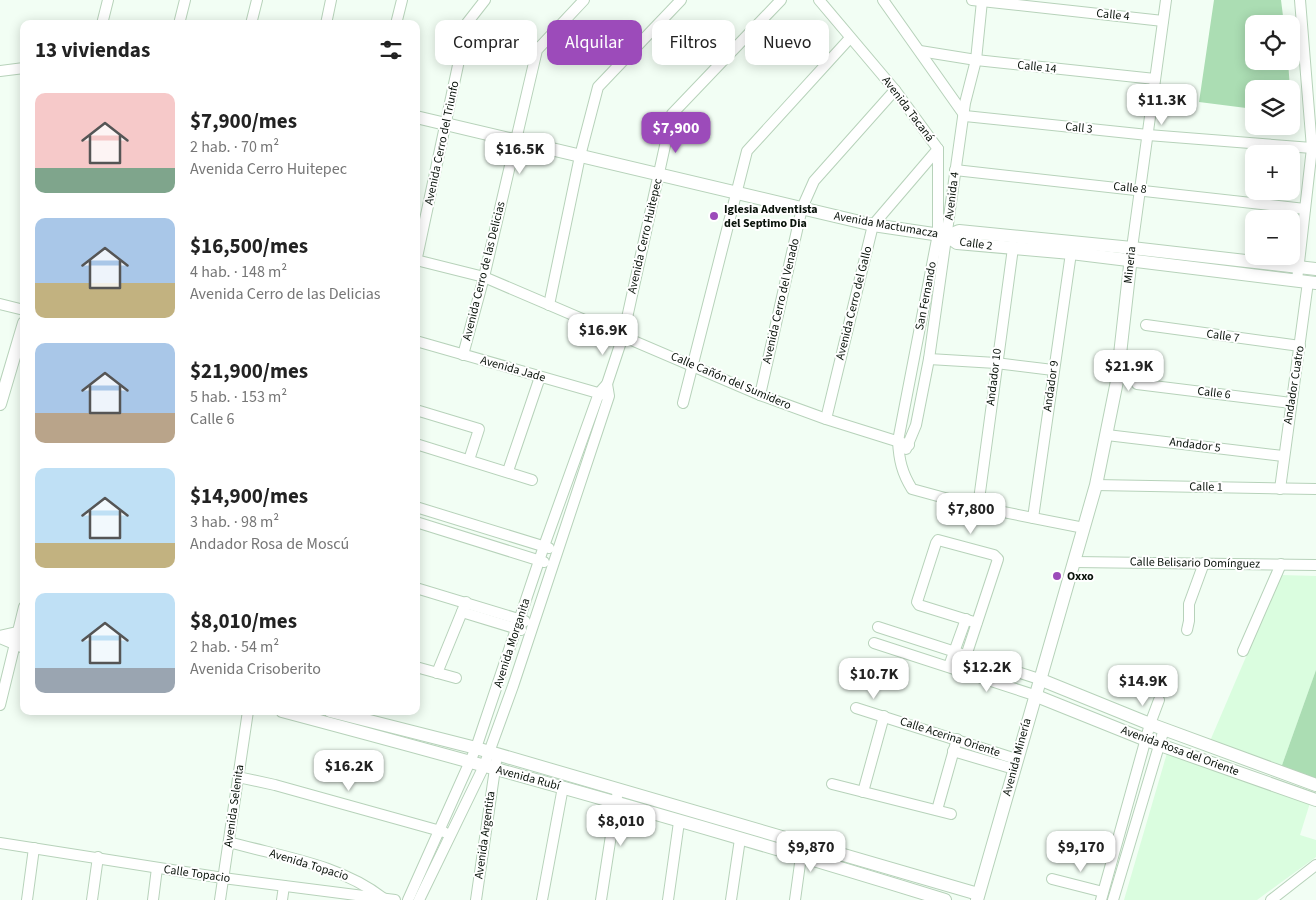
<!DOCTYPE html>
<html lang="es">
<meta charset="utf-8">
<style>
body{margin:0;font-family:"Source Sans 3",sans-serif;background:#f2f2f2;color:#222;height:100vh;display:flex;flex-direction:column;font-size:19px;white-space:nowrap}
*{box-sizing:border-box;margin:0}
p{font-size:16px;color:#767676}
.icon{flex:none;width:28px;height:28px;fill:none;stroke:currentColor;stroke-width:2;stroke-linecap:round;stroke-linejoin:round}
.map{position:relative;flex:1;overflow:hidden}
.side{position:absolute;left:20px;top:20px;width:400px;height:695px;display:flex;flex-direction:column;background:#fff;border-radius:10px;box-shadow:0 2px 12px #0003}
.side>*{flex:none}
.banner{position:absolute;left:435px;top:20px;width:475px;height:45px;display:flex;gap:10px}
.buttons{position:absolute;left:1245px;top:15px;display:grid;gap:10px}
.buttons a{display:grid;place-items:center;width:55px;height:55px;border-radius:10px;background:#fff;box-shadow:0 2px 12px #0003;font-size:25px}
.price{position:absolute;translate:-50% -42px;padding:0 11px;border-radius:10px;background:#fff;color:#222;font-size:16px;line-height:32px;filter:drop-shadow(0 1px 2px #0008)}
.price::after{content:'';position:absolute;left:50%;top:30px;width:15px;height:11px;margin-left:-8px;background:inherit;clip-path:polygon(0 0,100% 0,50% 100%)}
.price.on{background:#9c4bba;color:#fff}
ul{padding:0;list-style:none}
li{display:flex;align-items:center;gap:15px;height:125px;padding:0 15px}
li span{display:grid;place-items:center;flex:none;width:140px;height:100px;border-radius:10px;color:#555}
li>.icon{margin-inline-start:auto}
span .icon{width:60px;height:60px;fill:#fffc;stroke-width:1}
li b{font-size:21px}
h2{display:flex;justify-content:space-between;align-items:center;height:60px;padding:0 15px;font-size:21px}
.chip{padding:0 18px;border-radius:10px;background:#fff;box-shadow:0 2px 12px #0003;font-size:18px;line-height:45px}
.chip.on{background:#9c4bba;color:#fff}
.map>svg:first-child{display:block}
.built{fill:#dafddf}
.green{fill:#abddb3}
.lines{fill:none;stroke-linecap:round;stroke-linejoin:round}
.minor-casing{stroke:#b7d2ba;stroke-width:12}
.tertiary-casing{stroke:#b7d2ba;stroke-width:14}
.minor{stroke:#fff;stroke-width:10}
.tertiary{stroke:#fff;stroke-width:12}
.poi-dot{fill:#9c4bba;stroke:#fff;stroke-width:2}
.labels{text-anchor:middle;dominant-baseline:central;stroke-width:4;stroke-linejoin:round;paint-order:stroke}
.street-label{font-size:12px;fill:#09120a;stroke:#fff}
.poi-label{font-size:12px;font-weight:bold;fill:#09120a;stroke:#fff;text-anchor:start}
</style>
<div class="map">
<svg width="1316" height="900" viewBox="0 0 1316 900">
<rect width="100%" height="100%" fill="#f2fef4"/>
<g class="built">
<path d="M1281 575 1316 576V670L1281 768 1210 741Z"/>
<path d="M1167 753 1310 803 1300 835 1316 840V857L1257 900H1124Z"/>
</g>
<g class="green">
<path d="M1214 0H1281L1284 24H1254V61H1288L1290 89H1254V109L1199 102Z"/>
<path d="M1316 670V781L1281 768Z"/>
</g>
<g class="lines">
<defs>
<g id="minor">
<path d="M819 0 895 90 938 149"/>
<path d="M883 0 965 116"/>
<path d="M972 0 1163 21"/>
<path d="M102 24 108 0"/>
<path d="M179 24 185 0"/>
<path d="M251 24 257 0"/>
<path d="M326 24 331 0"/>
<path d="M396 24 402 0"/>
<path d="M920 51 976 60 1155 79"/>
<path d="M0 71 24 68"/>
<path d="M965 116 1148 135 1312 148"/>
<path d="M938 149V234L898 441C899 460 902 473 912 489L978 507 1084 528"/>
<path d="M955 170 1305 209"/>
<path d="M1132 248 1166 0"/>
<path d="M416 260 484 277 760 395 826 419 909 445"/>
<path d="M416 262 467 23 485 0"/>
<path d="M1297 280 1312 148 1300 0"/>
<path d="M0 304 24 310"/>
<path d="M549 305 580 156 598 87 681 0"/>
<path d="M1146 325 1300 346"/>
<path d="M416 341 605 395"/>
<path d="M463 355 484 277 537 50 584 0"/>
<path d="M929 359 996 363 1053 370"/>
<path d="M1137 384 1291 403"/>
<path d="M760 395 802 208 814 181 895 90"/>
<path d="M683 403 747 151 850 38"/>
<path d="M416 410 479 429 469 460"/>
<path d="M826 419 873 225 938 149"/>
<path d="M1107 435 1283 456"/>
<path d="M416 444 532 480"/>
<path d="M906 449 916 425 929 359 965 103 976 60 982 1"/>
<path d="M508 471 540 377"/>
<path d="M1096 485 1316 489"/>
<path d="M1280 489 1308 282"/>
<path d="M416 507 549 548"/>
<path d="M978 507 1013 248"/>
<path d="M1033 518 1071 253"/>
<path d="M416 522 544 562"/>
<path d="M1074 562 1316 565"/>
<path d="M416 588 525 621"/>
<path d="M462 612 521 630"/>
<path d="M878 627 1039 679"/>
<path d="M1187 630 1189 621V604L1204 563"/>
<path d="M874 643 1034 695"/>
<path d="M1243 651 1281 564"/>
<path d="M949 666 966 619"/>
<path d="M416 667 456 678"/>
<path d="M961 671 998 559 994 555 938 540 936 543 917 602 919 605 977 623"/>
<path d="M437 673 466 602"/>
<path d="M0 705 24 607"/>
<path d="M856 708 1016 759"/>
<path d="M953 751 1014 769"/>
<path d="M238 777 275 785 444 832"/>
<path d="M832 784 951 814"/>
<path d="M863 792 884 716"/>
<path d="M937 810 957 739"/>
<path d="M229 842C282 857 339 864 383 898"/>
<path d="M0 843 223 878 395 900"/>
<path d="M1052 879 1103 892"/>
<path d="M27 900 34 848"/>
<path d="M92 900 98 857"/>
<path d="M153 900 157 868"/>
<path d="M220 900 248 711"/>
<path d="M282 900 284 886"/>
<path d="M408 900 476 748 544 546 599 393 607 384 623 336 672 114 781 0"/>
<path d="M419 900 484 766 513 686 609 396 607 384"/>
<path d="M476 900 497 755"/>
<path d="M542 900 563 787"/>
<path d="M601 900 618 790"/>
<path d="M668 900 679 822"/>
<path d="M731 900 740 839"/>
<path d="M795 900 802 849"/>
<path d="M1101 900 1150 724 1159 700"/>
<path d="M1113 900 1164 729"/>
<path d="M1271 900 1316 865"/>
</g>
<g id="tertiary">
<path d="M416 117 873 225 947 236 957 243 1071 253 1316 283"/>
<path d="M947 236 959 231 1132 248 1316 269"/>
<path d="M0 404 24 323"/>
<path d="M0 637 24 647"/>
<path d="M0 637 17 633 24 634"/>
<path d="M1039 679 1150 724 1316 785"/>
<path d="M1034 695 1146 740 1316 800"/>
<path d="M282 711C504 770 726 832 945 900"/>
<path d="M330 711 476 748 978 894"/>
<path d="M977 900 1096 485 1117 381 1132 248"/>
</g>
</defs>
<use href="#minor" class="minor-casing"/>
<use href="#tertiary" class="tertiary-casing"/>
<use href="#minor" class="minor"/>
<use href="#tertiary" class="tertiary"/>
</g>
<g class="poi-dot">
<circle cx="714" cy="216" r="5"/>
<circle cx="1057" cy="576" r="5"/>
</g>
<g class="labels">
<g class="street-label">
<text transform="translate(1113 15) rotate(6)">Calle 4</text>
<text transform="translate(1037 67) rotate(6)">Calle 14</text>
<text transform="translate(908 109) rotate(53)">Avenida Tacaná</text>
<text transform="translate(1079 128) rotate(6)">Call 3</text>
<text transform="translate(442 143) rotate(-78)">Avenida Cerro del Triunfo</text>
<text transform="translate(1130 188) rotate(6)">Calle 8</text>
<text transform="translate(952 196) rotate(-83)">Avenida 4</text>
<text transform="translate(886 225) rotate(10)">Avenida Mactumacza</text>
<text transform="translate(645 236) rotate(-77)">Avenida Cerro Huitepec</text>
<text transform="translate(976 244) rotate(8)">Calle 2</text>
<text transform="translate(1130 265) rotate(-84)">Mineria</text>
<text transform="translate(484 271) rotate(-76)">Avenida Cerro de las Delicias</text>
<text transform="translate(926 296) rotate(-79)">San Fernando</text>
<text transform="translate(781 301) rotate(-77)">Avenida Cerro del Venado</text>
<text transform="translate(854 303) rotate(-76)">Avenida Cerro del Gallo</text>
<text transform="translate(1223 336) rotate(8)">Calle 7</text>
<text transform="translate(513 369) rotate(16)">Avenida Jade</text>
<text transform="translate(994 377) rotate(-83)">Andador 10</text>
<text transform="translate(731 381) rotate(23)">Calle Cañón del Sumidero</text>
<text transform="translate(1294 385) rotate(-81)">Andador Cuatro</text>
<text transform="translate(1051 386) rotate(-82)">Andador 9</text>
<text transform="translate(1214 393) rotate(7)">Calle 6</text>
<text transform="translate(1195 445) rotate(7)">Andador 5</text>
<text transform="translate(1206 487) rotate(1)">Calle 1</text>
<text transform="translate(1195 563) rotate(1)">Calle Belisario Domínguez</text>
<text transform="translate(512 643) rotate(-72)">Avenida Morganita</text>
<text transform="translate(950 737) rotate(18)">Calle Acerina Oriente</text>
<text transform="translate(1180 751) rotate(20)">Avenida Rosa del Oriente</text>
<text transform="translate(1017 757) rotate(-75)">Avenida Minería</text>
<text transform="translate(528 778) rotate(15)">Avenida Rubí</text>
<text transform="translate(234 806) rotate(-82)">Avenida Selenita</text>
<text transform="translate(485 835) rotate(-82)">Avenida Argentita</text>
<text transform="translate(309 865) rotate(17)">Avenida Topacio</text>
<text transform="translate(197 874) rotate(8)">Calle Topacio</text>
</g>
<g class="poi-label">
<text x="724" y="209">Iglesia Adventista<tspan x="724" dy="14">del Septimo Dia</tspan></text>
<text x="1067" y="576">Oxxo</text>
</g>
</g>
</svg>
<div class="buttons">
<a><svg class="icon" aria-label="locate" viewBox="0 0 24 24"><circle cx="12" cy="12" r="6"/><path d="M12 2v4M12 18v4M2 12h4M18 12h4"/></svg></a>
<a><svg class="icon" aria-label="layers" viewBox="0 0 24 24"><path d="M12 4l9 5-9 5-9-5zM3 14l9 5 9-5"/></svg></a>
<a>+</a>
<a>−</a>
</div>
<b class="price" style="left:1162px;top:126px">$11.3K</b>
<b class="price on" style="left:676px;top:154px">$7,900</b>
<b class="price" style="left:520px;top:175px">$16.5K</b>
<b class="price" style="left:603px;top:356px">$16.9K</b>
<b class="price" style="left:1129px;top:392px">$21.9K</b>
<b class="price" style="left:971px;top:535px">$7,800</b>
<b class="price" style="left:987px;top:693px">$12.2K</b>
<b class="price" style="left:874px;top:700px">$10.7K</b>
<b class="price" style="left:1143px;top:707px">$14.9K</b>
<b class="price" style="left:349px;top:792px">$16.2K</b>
<b class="price" style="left:621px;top:847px">$8,010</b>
<b class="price" style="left:811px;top:873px">$9,870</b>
<b class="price" style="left:1081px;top:873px">$9,170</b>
<div class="banner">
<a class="chip">Comprar</a>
<a class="chip on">Alquilar</a>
<a class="chip">Filtros</a>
<a class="chip">Nuevo</a>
</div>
<section class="side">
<h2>13 viviendas<svg class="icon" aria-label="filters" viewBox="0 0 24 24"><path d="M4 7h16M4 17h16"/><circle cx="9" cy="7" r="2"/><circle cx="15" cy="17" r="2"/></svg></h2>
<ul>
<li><span style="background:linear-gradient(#f6c9c9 75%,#7fa58c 0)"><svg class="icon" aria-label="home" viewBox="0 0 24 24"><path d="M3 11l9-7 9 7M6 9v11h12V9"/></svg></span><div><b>$7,900/mes</b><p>2 hab. · 70 m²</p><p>Avenida Cerro Huitepec</p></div></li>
<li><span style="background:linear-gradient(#a9c7e8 65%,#c2b280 0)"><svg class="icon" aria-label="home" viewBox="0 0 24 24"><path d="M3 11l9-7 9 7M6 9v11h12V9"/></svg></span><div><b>$16,500/mes</b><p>4 hab. · 148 m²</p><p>Avenida Cerro de las Delicias</p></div></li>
<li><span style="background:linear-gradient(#a9c7e8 70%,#b9a48a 0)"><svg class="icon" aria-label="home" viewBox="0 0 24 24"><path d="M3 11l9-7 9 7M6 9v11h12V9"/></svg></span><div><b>$21,900/mes</b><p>5 hab. · 153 m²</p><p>Calle 6</p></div></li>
<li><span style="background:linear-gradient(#bfe0f5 75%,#c2b280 0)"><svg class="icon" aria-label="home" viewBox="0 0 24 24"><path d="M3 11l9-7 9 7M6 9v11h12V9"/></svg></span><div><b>$14,900/mes</b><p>3 hab. · 98 m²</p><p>Andador Rosa de Moscú</p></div></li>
<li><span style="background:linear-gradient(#bfe0f5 75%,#9aa5b1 0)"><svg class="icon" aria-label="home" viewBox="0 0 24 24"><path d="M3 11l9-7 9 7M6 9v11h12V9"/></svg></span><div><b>$8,010/mes</b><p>2 hab. · 54 m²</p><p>Avenida Crisoberito</p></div></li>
</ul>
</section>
</div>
